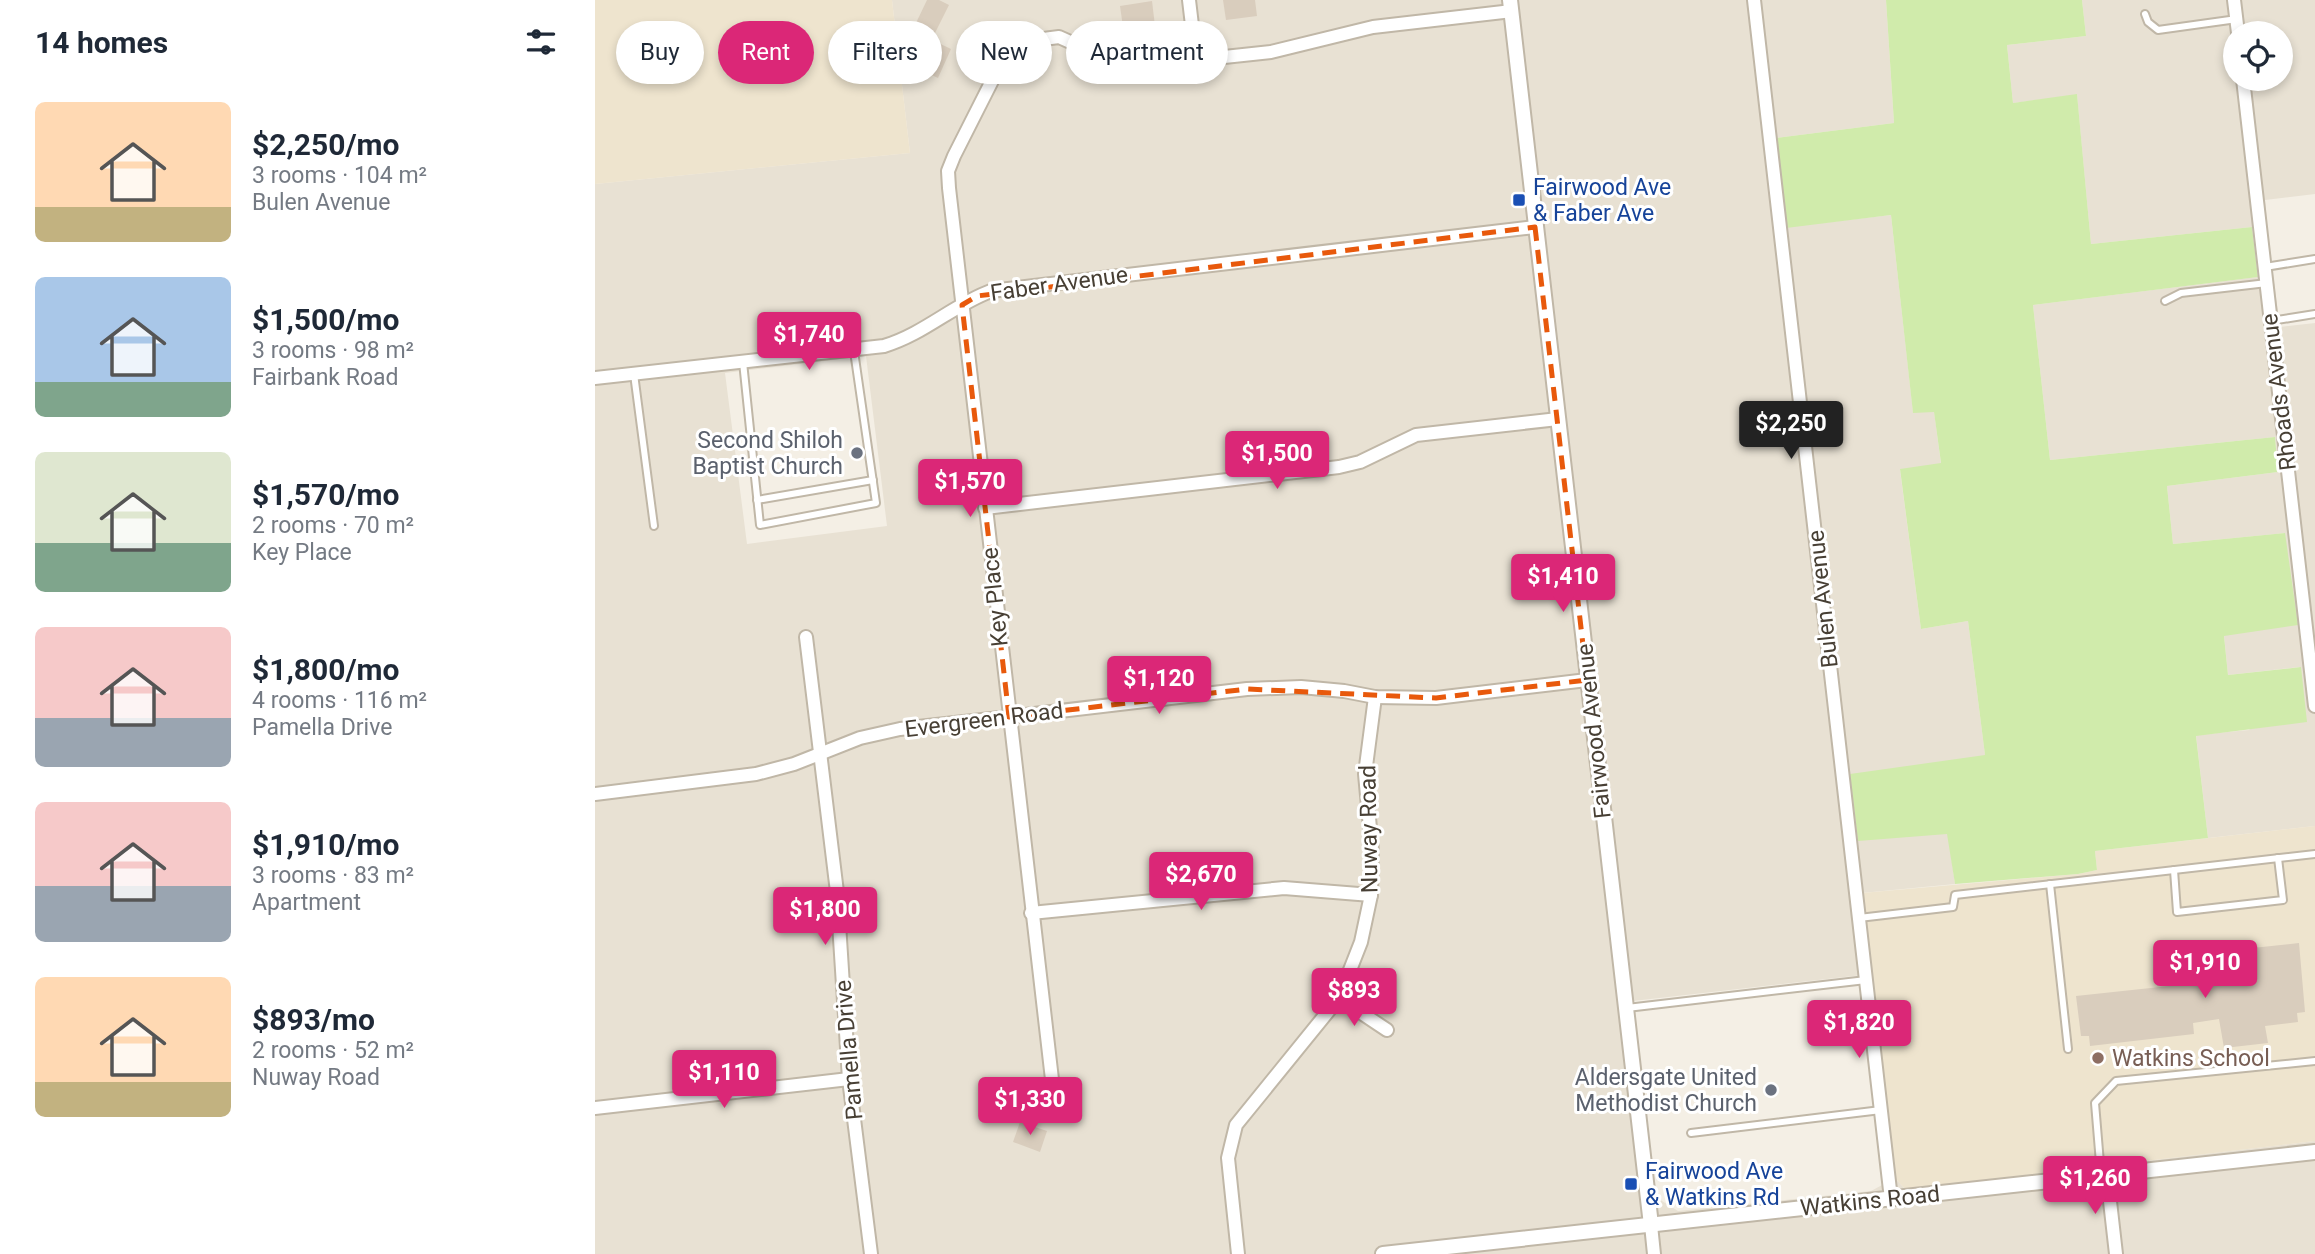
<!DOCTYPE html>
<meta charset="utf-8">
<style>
body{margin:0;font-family:Roboto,sans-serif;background:#f2f2f3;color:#1f2937;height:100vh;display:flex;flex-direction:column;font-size:26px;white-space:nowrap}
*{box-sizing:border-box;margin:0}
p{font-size:23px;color:#747a83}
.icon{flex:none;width:38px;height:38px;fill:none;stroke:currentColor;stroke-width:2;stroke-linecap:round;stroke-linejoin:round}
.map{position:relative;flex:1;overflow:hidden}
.sheet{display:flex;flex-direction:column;background:#fff;width:595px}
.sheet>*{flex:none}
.hud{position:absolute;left:21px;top:21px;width:665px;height:63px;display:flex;gap:14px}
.tools{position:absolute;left:1628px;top:21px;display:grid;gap:14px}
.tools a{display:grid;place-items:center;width:70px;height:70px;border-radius:50%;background:#fff;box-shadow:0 4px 10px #0003;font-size:35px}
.price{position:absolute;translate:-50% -60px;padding:0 16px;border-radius:7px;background:#db2777;color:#fff;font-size:23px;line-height:46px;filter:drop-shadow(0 2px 4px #0008)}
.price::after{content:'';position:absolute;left:50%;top:42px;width:21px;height:16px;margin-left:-10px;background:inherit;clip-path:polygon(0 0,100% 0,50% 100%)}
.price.selected{background:#222;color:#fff}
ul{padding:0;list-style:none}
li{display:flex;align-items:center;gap:21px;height:175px;padding:0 35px}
li span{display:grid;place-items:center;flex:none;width:196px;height:140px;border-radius:10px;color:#555}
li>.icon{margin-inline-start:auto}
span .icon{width:84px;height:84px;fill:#fffc;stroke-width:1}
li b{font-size:30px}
h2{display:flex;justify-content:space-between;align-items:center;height:84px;padding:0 35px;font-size:30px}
.tag{padding:0 24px;border-radius:32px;background:#fff;box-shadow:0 4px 10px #0003;font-size:24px;line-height:63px}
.tag.selected{background:#db2777;color:#fff}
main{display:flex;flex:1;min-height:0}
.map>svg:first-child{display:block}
.residential{fill:#e8e1d3;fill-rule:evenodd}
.education{fill:#eee4ce}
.green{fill:#d0ebab}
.building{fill:#d9cdbd}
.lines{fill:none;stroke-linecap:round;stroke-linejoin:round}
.service-casing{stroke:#c0b7a7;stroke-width:10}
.minor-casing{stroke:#c0b7a7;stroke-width:16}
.tertiary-casing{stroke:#c0b7a7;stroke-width:18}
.service{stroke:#fff;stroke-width:6}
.minor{stroke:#fff;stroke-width:12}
.tertiary{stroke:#fff;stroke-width:14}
.marked{fill:none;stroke:#e8590c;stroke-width:5;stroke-dasharray:14 9;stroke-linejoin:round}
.transit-dot{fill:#1a4fb4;stroke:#fff;stroke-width:2.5}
.worship-dot{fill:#6b7280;stroke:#fff;stroke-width:2.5}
.education-dot{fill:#8d6e63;stroke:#fff;stroke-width:2.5}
.labels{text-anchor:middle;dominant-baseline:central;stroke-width:6;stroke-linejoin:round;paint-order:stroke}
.transit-label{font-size:23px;fill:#164399;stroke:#fff;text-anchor:start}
.street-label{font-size:23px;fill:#473f34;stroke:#fff}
.worship-label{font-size:23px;fill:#5b616d;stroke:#fff;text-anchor:end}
.education-label{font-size:23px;fill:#785e54;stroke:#fff;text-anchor:start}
</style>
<main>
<section class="sheet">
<h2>14 homes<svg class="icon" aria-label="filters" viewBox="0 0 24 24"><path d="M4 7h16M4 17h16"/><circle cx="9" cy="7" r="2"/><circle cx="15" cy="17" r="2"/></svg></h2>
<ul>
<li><span style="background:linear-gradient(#ffd9b3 75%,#c2b280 0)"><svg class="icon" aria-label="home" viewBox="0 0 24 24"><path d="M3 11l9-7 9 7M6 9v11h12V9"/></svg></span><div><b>$2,250/mo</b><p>3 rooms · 104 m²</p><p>Bulen Avenue</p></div></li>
<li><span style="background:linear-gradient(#a9c7e8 75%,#7fa58c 0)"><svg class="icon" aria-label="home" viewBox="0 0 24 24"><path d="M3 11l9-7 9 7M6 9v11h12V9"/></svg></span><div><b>$1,500/mo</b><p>3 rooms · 98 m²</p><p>Fairbank Road</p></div></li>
<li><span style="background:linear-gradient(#dfe7d0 65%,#7fa58c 0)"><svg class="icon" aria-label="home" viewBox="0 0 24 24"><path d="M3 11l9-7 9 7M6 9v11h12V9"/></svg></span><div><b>$1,570/mo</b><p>2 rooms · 70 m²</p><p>Key Place</p></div></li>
<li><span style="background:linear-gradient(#f6c9c9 65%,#9aa5b1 0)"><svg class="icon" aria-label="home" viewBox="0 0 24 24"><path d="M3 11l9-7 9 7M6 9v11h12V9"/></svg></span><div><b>$1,800/mo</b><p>4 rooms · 116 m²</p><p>Pamella Drive</p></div></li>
<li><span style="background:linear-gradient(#f6c9c9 60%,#9aa5b1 0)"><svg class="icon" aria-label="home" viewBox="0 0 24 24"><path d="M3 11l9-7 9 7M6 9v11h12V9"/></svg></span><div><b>$1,910/mo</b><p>3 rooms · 83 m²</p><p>Apartment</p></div></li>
<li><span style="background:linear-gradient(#ffd9b3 75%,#c2b280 0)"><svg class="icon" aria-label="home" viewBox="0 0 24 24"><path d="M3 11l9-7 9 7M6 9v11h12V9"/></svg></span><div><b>$893/mo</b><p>2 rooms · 52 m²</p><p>Nuway Road</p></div></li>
</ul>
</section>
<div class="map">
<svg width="1720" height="1254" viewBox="0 0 1720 1254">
<rect width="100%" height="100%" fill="#f4efe5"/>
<g class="residential">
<path d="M297 0H1291L1299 123 1181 138 1191 227 1296 215 1318 412 1339 411 1346 464 1305 470 1326 629 1373 621 1390 755 1353 834 1360 884 1267 893 1276 974 1038 1001 1059 1196 1083 1211 1276 1191 1300 1178 1310 1189 1720 1141V1254H0V184L315 153ZM271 356 292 526 152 544 130 373Z"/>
<path d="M1487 0H1720V194L1670 200 1672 223 1657 227 1496 244 1482 95 1418 103 1412 45 1491 36ZM1640 33H1685V79H1640Z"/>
<path d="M1678 275 1685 327 1720 323V826L1613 838 1601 735 1654 730 1705 667 1633 675 1629 635 1690 533 1578 544 1572 486 1683 472 1680 437 1455 460 1438 305Z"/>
</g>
<g class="education">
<path d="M0 0H297L315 153 0 184Z"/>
<path d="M1720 826V1141L1310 1189 1300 1178 1267 893 1483 874 1502 870 1500 851Z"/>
</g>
<path class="green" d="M1291 0H1487L1491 36 1412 45 1418 103 1482 94 1496 244 1657 227 1663 277 1438 305 1455 460 1680 437 1683 472 1572 486 1578 544 1690 533 1703 625 1629 636 1633 675 1706 667 1712 722 1601 736 1613 838 1500 851 1502 870 1483 874 1360 884 1352 834 1263 841 1255 774 1390 755 1373 621 1326 629 1305 469 1346 463 1339 412 1318 413 1296 215 1191 228 1181 138 1299 123Z"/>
<g class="building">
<path d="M332 0H344L354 5 340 33 321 23Z"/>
<path d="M628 0H660L662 16 631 20Z"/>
<path d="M557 1 560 26 528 27 525 6Z"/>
<path d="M333 38 356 49 343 78 320 67Z"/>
<path d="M1704 943 1710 1012 1702 1013 1703 1022 1670 1026 1673 1043 1629 1048 1624 1019 1598 1023 1599 1034 1495 1046 1494 1036H1486L1481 996 1593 984 1591 955Z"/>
<path d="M425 1122 452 1131 445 1152 418 1142Z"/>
</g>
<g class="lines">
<defs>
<g id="service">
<path d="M1550 14 1553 22 1563 30 1642 19"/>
<path d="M1670 267 1720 259"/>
<path d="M1570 301 1586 293 1672 283"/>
<path d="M1676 321 1720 314"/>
<path d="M148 362 165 525 281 503 259 351"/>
<path d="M39 374 59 526"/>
<path d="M162 500 278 480"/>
<path d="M1579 870 1582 912 1688 900 1683 858"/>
<path d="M1455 884 1473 1049"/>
<path d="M1264 918 1358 907 1360 895 1720 854"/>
<path d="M1032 1008 1271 980"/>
<path d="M1096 1133 1286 1110"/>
<path d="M1506 1175 1500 1103 1521 1081 1720 1061"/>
</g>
<g id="minor">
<path d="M594 0 601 59"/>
<path d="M1159 0 1296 1199"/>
<path d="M1639 0 1643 33"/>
<path d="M1648 79 1720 706"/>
<path d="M0 378 289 346C329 334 358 305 396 291L940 227"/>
<path d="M390 508 744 467 765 462 821 435 963 419"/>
<path d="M211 637 242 892 254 1079 276 1254"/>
<path d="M0 794 161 774 199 764 265 738 305 729 414 717 652 689 706 687 749 691 780 697 841 698 992 680"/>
<path d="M436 913 689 888 776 895"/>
<path d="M744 998 792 1030"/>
<path d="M458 1088 354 188 353 171 359 156 405 65 425 42 464 37 502 54 530 62 564 64 676 52 778 27 917 11"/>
<path d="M0 1108 254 1079"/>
<path d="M1512 1175 1521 1254"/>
<path d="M1056 1225 1059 1254"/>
<path d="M643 1254 633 1158 641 1125 744 998 766 942 776 895 777 850 770 774 780 697"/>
</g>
<g id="tertiary">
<path d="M915 0 1056 1225"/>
<path d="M788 1254 1720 1152"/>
</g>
</defs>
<use href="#service" class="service-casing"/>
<use href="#minor" class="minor-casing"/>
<use href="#tertiary" class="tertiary-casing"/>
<use href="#service" class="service"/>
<use href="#minor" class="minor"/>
<use href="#tertiary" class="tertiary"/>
</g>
<path class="marked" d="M940 227 992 680 841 698 652 689 414 717 367 305 382 296Z"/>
<g class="transit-dot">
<rect x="917" y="193" width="14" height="14" rx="3.5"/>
<rect x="1029" y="1177" width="14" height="14" rx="3.5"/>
</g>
<g class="worship-dot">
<circle cx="262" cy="453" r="7"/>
<circle cx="1176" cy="1090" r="7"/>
</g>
<circle class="education-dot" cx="1503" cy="1058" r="7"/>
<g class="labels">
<g class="transit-label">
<text x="938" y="187">Fairwood Ave<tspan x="938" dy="26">&amp; Faber Ave</tspan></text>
<text x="1050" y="1171">Fairwood Ave<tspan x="1050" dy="26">&amp; Watkins Rd</tspan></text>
</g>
<g class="street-label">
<text transform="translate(464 284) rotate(-8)">Faber Avenue</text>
<text transform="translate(1684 392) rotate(-97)">Rhoads Avenue</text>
<text transform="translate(400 597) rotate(-96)">Key Place</text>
<text transform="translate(1228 599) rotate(-96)">Bulen Avenue</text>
<text transform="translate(389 720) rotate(-7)">Evergreen Road</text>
<text transform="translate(999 731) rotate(-96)">Fairwood Avenue</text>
<text transform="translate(774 829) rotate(-91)">Nuway Road</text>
<text transform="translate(254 1050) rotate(-95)">Pamella Drive</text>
<text transform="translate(1275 1201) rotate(-6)">Watkins Road</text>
</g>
<g class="worship-label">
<text x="248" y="440">Second Shiloh<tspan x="248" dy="26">Baptist Church</tspan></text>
<text x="1162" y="1077">Aldersgate United<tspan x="1162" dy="26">Methodist Church</tspan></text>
</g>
<g class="education-label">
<text x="1517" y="1058">Watkins School</text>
</g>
</g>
</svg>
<div class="tools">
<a><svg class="icon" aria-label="locate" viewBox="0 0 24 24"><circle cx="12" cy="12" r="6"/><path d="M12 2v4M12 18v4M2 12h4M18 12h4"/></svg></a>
</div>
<b class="price" style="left:214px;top:372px">$1,740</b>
<b class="price selected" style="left:1196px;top:461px">$2,250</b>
<b class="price" style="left:682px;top:491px">$1,500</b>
<b class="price" style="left:375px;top:519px">$1,570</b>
<b class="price" style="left:968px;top:614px">$1,410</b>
<b class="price" style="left:564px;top:716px">$1,120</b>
<b class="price" style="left:606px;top:912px">$2,670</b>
<b class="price" style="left:230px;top:947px">$1,800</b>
<b class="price" style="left:1610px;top:1000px">$1,910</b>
<b class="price" style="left:759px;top:1028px">$893</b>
<b class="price" style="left:1264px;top:1060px">$1,820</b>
<b class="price" style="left:129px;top:1110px">$1,110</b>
<b class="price" style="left:435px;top:1137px">$1,330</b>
<b class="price" style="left:1500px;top:1216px">$1,260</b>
<div class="hud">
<a class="tag">Buy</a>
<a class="tag selected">Rent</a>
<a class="tag">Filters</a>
<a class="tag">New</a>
<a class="tag">Apartment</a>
</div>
</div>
</main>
